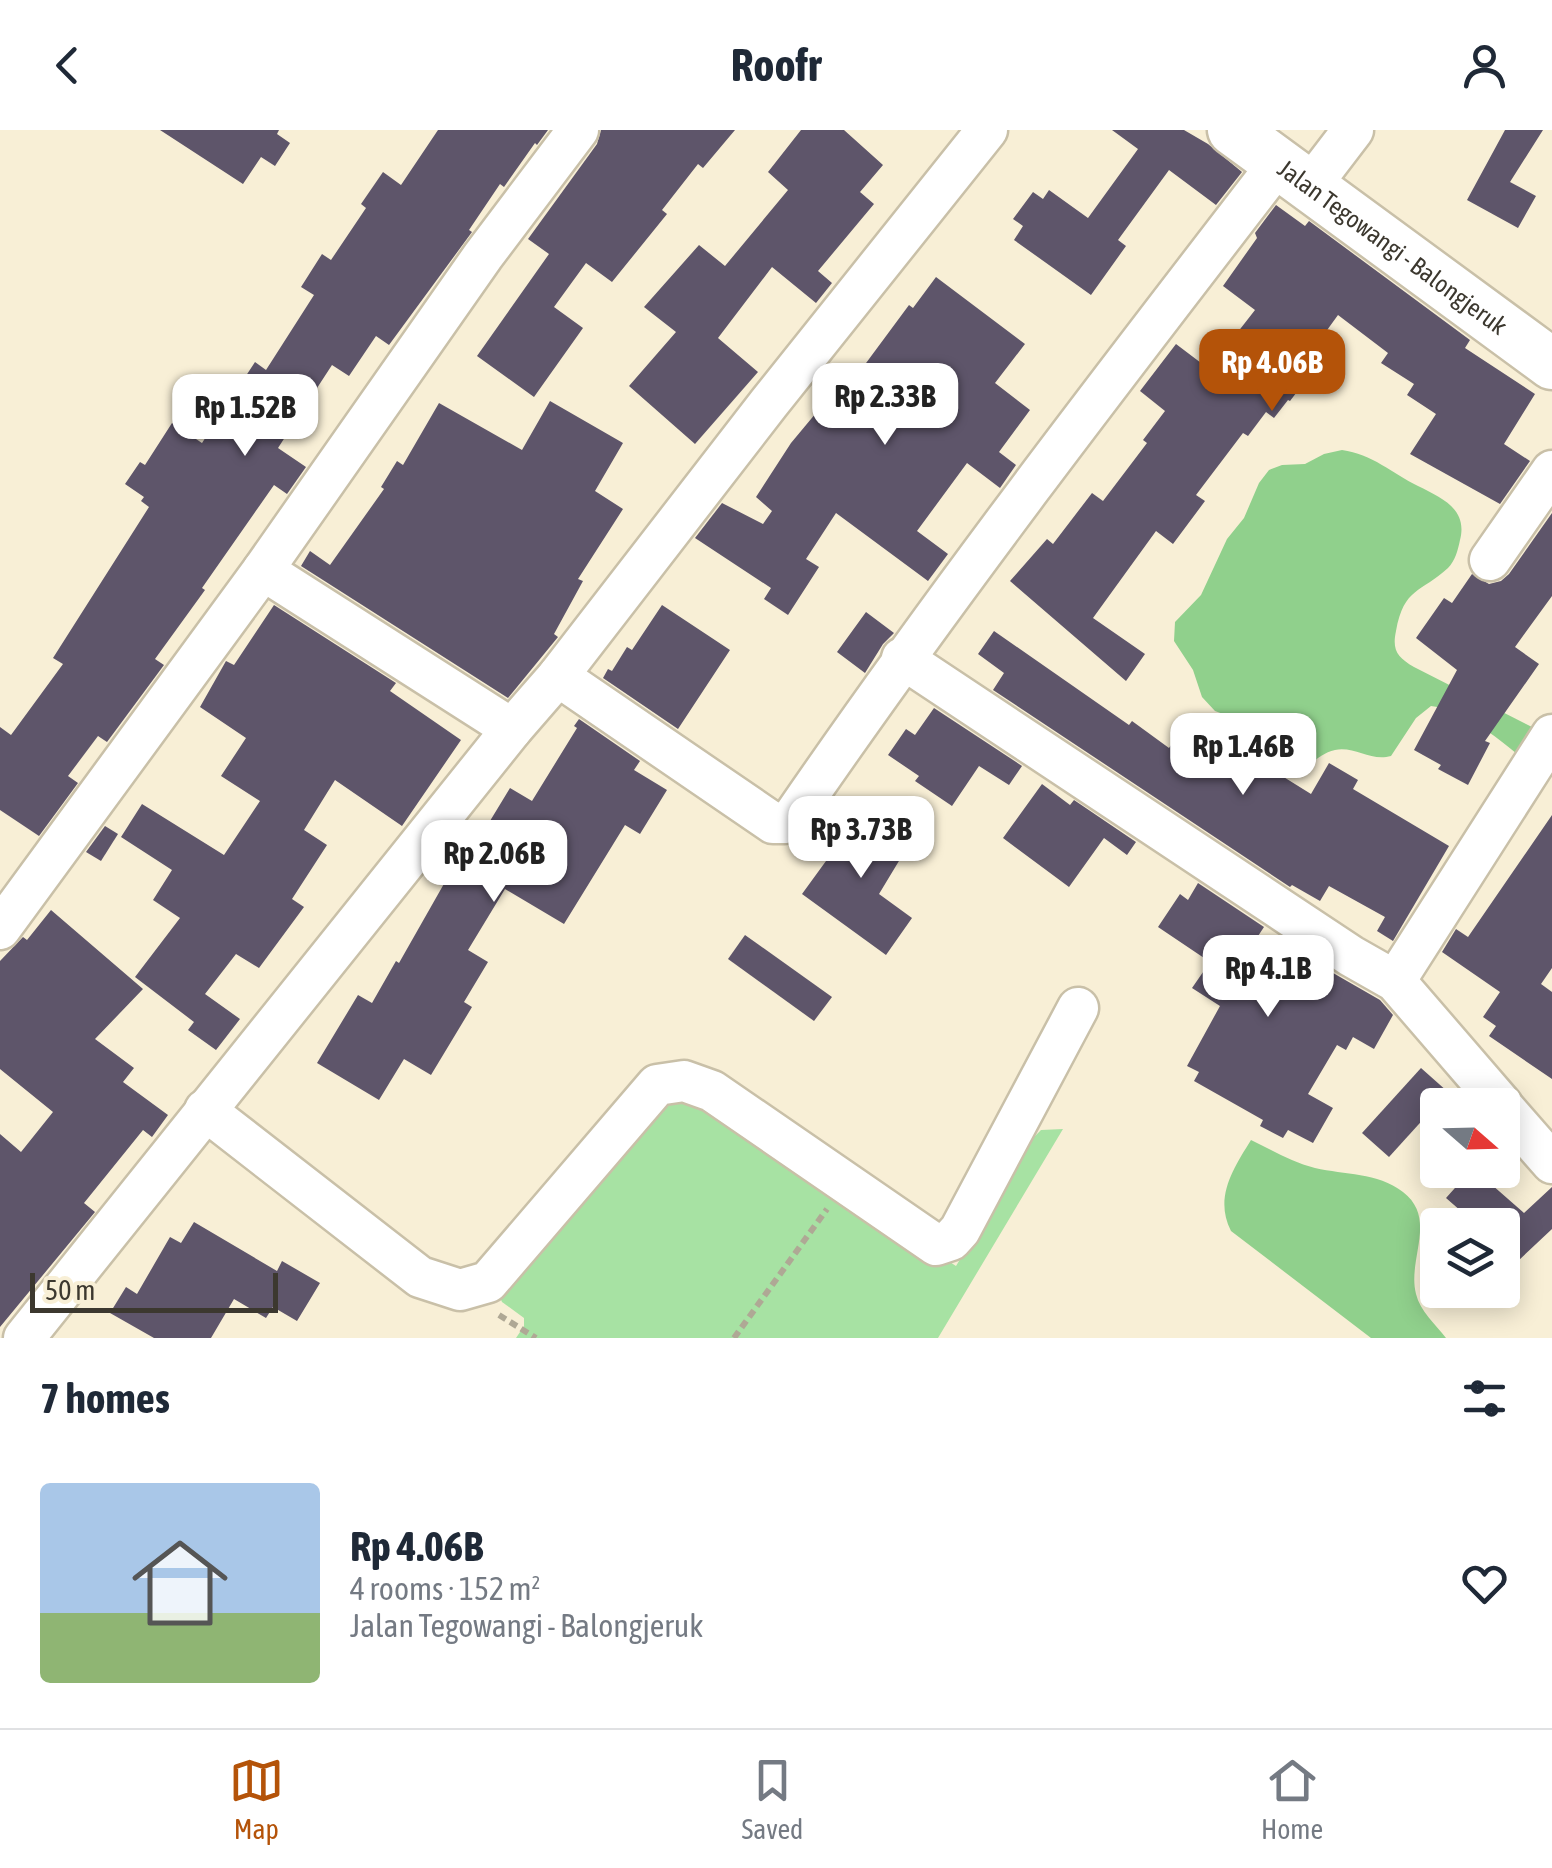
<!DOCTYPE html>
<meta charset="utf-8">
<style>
body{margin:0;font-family:"Asap Condensed",sans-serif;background:#f2f2f3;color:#1f2937;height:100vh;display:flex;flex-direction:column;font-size:38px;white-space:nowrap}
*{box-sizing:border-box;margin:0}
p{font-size:32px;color:#747a83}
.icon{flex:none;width:55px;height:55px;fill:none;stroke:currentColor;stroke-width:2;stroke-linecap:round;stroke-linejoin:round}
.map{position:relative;height:1208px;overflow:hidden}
.panel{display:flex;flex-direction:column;background:#fff;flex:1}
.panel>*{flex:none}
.needle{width:65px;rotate:110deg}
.fabs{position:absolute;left:1420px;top:958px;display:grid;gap:20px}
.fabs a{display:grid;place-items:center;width:100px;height:100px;border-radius:10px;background:#fff;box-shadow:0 5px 25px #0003;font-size:50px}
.scale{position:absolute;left:30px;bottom:25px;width:248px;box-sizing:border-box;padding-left:10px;border:5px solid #3c382f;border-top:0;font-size:28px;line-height:35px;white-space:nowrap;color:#3c382f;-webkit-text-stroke:8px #f8efd6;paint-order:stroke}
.price{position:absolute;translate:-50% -85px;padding:0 22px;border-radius:20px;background:#fff;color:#222;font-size:32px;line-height:65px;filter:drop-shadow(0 2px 5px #0008)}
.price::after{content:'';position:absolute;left:50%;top:60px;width:30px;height:22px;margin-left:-15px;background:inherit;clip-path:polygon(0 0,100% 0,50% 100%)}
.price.current{background:#b45309;color:#fff}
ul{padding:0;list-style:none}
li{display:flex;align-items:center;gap:30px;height:250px;padding:0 40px}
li+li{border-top:2px solid #e0e1e3}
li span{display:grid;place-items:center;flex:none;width:280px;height:200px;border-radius:10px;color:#555}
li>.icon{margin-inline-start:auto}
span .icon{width:120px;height:120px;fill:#fffc;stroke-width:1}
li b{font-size:42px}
h2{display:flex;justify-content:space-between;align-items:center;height:120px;padding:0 40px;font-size:42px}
header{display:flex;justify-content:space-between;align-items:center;height:130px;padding:0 40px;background:#fff;font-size:45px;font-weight:700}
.tab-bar{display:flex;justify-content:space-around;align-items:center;height:140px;border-top:2px solid #e0e1e3;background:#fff;font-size:28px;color:#747a83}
.tab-bar a{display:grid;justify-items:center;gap:5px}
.tab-bar .current{color:#b45309}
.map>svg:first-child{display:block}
.green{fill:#a7e2a3}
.forest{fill:#90d08c}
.building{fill:#5e556a}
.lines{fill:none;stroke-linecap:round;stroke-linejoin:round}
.minor-casing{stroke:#c9c0a8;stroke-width:45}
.tertiary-casing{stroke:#c9c0a8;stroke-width:55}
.path{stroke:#afa895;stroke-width:6;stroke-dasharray:8 5;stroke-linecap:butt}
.minor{stroke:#fff;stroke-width:40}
.tertiary{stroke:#fff;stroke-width:50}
.labels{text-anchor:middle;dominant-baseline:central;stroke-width:10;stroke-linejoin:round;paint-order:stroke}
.street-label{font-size:25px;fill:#3c382f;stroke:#f8efd6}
</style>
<header><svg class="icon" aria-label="back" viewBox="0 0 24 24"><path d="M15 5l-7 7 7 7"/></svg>Roofr<svg class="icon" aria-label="person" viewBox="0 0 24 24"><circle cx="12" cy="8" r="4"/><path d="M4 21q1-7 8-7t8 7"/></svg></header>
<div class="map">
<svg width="1552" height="1208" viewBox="0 0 1552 1208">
<rect width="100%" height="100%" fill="#f8efd6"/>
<path class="green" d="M680 956 956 1136 1034 1007 1041 1000 1063 999 938 1208H516L524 1196V1188L502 1172 498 1163Z"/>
<g class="forest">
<path d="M1342 320C1372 324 1392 343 1418 356 1442 368 1468 379 1460 410 1458 420 1455 431 1448 438 1421 463 1404 457 1396 501 1392 520 1397 527 1414 537L1536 599 1520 626C1494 606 1465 580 1431 576L1416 588 1391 626C1371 632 1355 616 1335 620 1324 622 1317 630 1307 635L1299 634 1266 600 1215 581 1202 567 1193 540 1174 511 1175 492 1201 465 1227 409 1244 388 1259 353 1269 340 1282 335 1305 334 1324 324Z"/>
<path d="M1251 1010C1272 1020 1292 1032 1315 1038 1345 1045 1377 1042 1403 1062 1438 1089 1407 1129 1416 1164 1420 1181 1436 1195 1446 1208H1371L1231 1101C1214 1068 1233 1039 1251 1010Z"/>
</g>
<g class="building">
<path d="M160 0H279L277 4 290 13 275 36 261 27 243 54Z"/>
<path d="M438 0H548L537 15 535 13 504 57 500 54 469 100 472 102 389 215 376 206 349 246 332 235 278 318 306 337 287 364 274 355 202 458 205 460 155 529 164 535 107 612 98 606 68 646 78 653 39 706 0 680V597L11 605 63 534 53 528 149 377 141 371 144 367 125 354 140 332 145 335 172 293 202 313 255 232 266 240 314 165 301 157 322 124 331 130 366 78 361 74 383 42 401 55Z"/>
<path d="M601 0H735L703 38 698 34 662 80 667 84 612 152 586 133 554 177 583 198 534 267 477 226 549 124 528 109 597 14Z"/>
<path d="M801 0H844L883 35 860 62 874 74 818 141 832 153 816 173 772 137 718 208 758 242 695 314 629 256 676 202 644 177 699 115 725 136 788 60 768 42Z"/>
<path d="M1112 0H1184L1208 14 1242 42 1216 75 1169 40 1118 110 1126 116 1091 165 1014 110 1023 96 1013 89 1033 62 1043 69 1049 60 1088 88 1138 19Z"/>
<path d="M1505 0H1543L1510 52 1536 66 1518 98 1467 70Z"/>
<path d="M1276 75 1305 96 1309 91 1470 210 1465 218 1535 264 1504 314 1530 331 1500 374 1410 324 1436 284 1407 265 1414 254 1381 233 1388 223 1338 185 1309 225 1319 233 1290 271 1288 270 1274 288 1266 282 1248 306 1243 303 1196 365 1205 371 1173 414 1156 401 1093 488 1145 524 1126 551 1010 451 1047 409 1053 414 1092 363 1103 371 1147 313 1143 310 1165 281 1140 261 1176 214 1209 239 1255 180 1223 156 1257 108 1255 103Z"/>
<path d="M936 147 1025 214 995 253 1030 280 999 322 1016 335 1000 358 967 333 917 401 948 424 928 451 836 383 806 429 819 437 788 485 764 469 771 458 695 408 722 373 763 394 772 381 756 367 791 313 846 247 852 252 909 175 913 178Z"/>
<path d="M550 271 623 313 595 361 623 379 578 449 583 451 554 504 558 507 508 568 301 436 310 421 330 435 384 359 381 357 397 331 403 335 439 273 522 320Z"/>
<path d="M1552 383V466L1515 517 1539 534 1485 611 1490 613 1468 655 1438 639 1441 635 1414 620 1457 540 1416 508 1444 468 1452 473 1472 444 1489 454 1501 451 1509 444Z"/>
<path d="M274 475 396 553 390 561 461 610 402 696 335 650 304 700 327 715 292 769 304 777 259 838 236 824 205 864 240 889 216 920 188 900 194 892 135 847 180 788 153 770 172 740 121 707 142 674 224 725 260 671 221 646 246 608 200 577 226 531 234 535Z"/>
<path d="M662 475 730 520 678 599 603 548 608 539 612 541 627 517 632 520Z"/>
<path d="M866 482 894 503 883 514 865 543 837 522Z"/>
<path d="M994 501 1129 595 1132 591 1169 618 1187 593 1229 622 1234 616 1311 664 1329 633 1358 650 1353 659 1449 716 1393 811 1377 801 1385 787 1329 756 1320 771 1292 755 1290 757 993 560 1004 543 978 524Z"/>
<path d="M934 578 1022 636 1009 655 979 636 952 676 915 651 919 646 888 625 906 599 915 605Z"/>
<path d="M579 589 640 631 634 640 667 660 640 704 625 695 564 794 505 759 468 820 488 832 464 872 472 877 431 945 404 929 379 970 317 933 358 865 372 873 396 831 399 833 445 752 439 749 464 706 476 714 510 658 532 671 577 598 574 596Z"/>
<path d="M1042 654 1070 675 1074 670 1136 712 1127 725 1104 708 1069 757 1003 708Z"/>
<path d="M854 676 908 716 879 764 912 788 886 825 802 764 834 720 827 715Z"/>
<path d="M1552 685V838L1541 854 1552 862V949L1489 906 1496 896 1483 887 1500 862 1442 822 1456 799 1468 807Z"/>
<path d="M105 696 118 704 101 731 86 722Z"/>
<path d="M1198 753 1264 797 1241 832 1287 863 1307 828 1380 870 1393 885 1374 919 1353 907 1346 920 1337 915 1308 964 1333 978 1313 1013 1288 1000 1283 1008 1260 996 1263 990 1194 951 1199 942 1187 936 1220 876 1192 858 1210 832 1158 797 1180 764 1188 770Z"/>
<path d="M51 780 143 859 95 909 134 938 123 952 168 985 152 1007 143 1000 84 1073 95 1082 0 1197V1004L21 1022 53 982 0 939V831L23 807 27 810Z"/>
<path d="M745 805 832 867 814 891 728 829Z"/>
<path d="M1421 938 1448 962 1389 1027 1362 1003Z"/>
<path d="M1471 1040H1475L1524 1083 1552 1057V1099L1502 1146V1095H1477L1446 1068Z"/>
<path d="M194 1092 277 1141 282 1131 320 1153 297 1191 273 1177 266 1188 234 1169 211 1208H154L110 1183 126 1157 137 1164 170 1107 181 1113Z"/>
</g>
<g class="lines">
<defs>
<g id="minor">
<path d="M1311 55 1353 0"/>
<path d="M1490 430 1552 341"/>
<path d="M263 440 512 599"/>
<path d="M902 528 1351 826 1395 851 1502 975"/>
<path d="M558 546 773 693H784L793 687C947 463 1112 249 1278 34"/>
<path d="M0 799 263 440 483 126 578 0"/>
<path d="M1395 851 1552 605"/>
<path d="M1502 976 1552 1033"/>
<path d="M205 980 420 1147 460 1160 488 1152 657 955 684 951 712 961 936 1115 951 1110 960 1100 1078 878"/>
<path d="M24 1208 512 599 558 546 769 273 987 0"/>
</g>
<g id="tertiary">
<path id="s1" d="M1233 0 1552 234"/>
</g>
</defs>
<use href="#minor" class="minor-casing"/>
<use href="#tertiary" class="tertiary-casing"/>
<g class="path">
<path d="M499 1185 536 1208"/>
<path d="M734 1208 827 1079"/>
</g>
<use href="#minor" class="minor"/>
<use href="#tertiary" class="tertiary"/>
</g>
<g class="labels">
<g class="street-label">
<text stroke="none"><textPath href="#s1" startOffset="198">Jalan Tegowangi - Balongjeruk</textPath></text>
</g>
</g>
</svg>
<div class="fabs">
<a><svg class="needle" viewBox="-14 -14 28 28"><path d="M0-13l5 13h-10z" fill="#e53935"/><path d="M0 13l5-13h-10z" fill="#747a83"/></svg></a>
<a><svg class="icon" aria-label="layers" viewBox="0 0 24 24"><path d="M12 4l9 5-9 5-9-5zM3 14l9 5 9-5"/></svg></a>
</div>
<div class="scale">50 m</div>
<b class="price current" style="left:1272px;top:284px">Rp 4.06B</b>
<b class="price" style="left:885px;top:318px">Rp 2.33B</b>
<b class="price" style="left:245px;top:329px">Rp 1.52B</b>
<b class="price" style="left:1243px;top:668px">Rp 1.46B</b>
<b class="price" style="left:861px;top:751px">Rp 3.73B</b>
<b class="price" style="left:494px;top:775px">Rp 2.06B</b>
<b class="price" style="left:1268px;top:890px">Rp 4.1B</b>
</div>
<section class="panel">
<h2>7 homes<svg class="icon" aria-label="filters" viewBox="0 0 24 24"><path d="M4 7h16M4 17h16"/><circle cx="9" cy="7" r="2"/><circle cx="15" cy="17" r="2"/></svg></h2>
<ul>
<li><span style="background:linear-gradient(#a9c7e8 65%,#8fb573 0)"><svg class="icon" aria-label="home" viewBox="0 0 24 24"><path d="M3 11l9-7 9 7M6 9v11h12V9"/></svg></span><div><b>Rp 4.06B</b><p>4 rooms · 152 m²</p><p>Jalan Tegowangi - Balongjeruk</p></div><svg class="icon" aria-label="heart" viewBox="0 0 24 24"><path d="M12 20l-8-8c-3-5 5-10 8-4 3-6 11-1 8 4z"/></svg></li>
</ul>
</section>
<nav class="tab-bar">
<a class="current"><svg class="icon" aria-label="map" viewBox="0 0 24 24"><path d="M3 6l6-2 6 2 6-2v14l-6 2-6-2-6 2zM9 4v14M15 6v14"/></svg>Map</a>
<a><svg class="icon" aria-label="saved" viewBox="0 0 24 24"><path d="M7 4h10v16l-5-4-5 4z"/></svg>Saved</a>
<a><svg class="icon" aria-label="home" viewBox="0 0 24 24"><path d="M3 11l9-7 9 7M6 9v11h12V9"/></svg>Home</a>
</nav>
